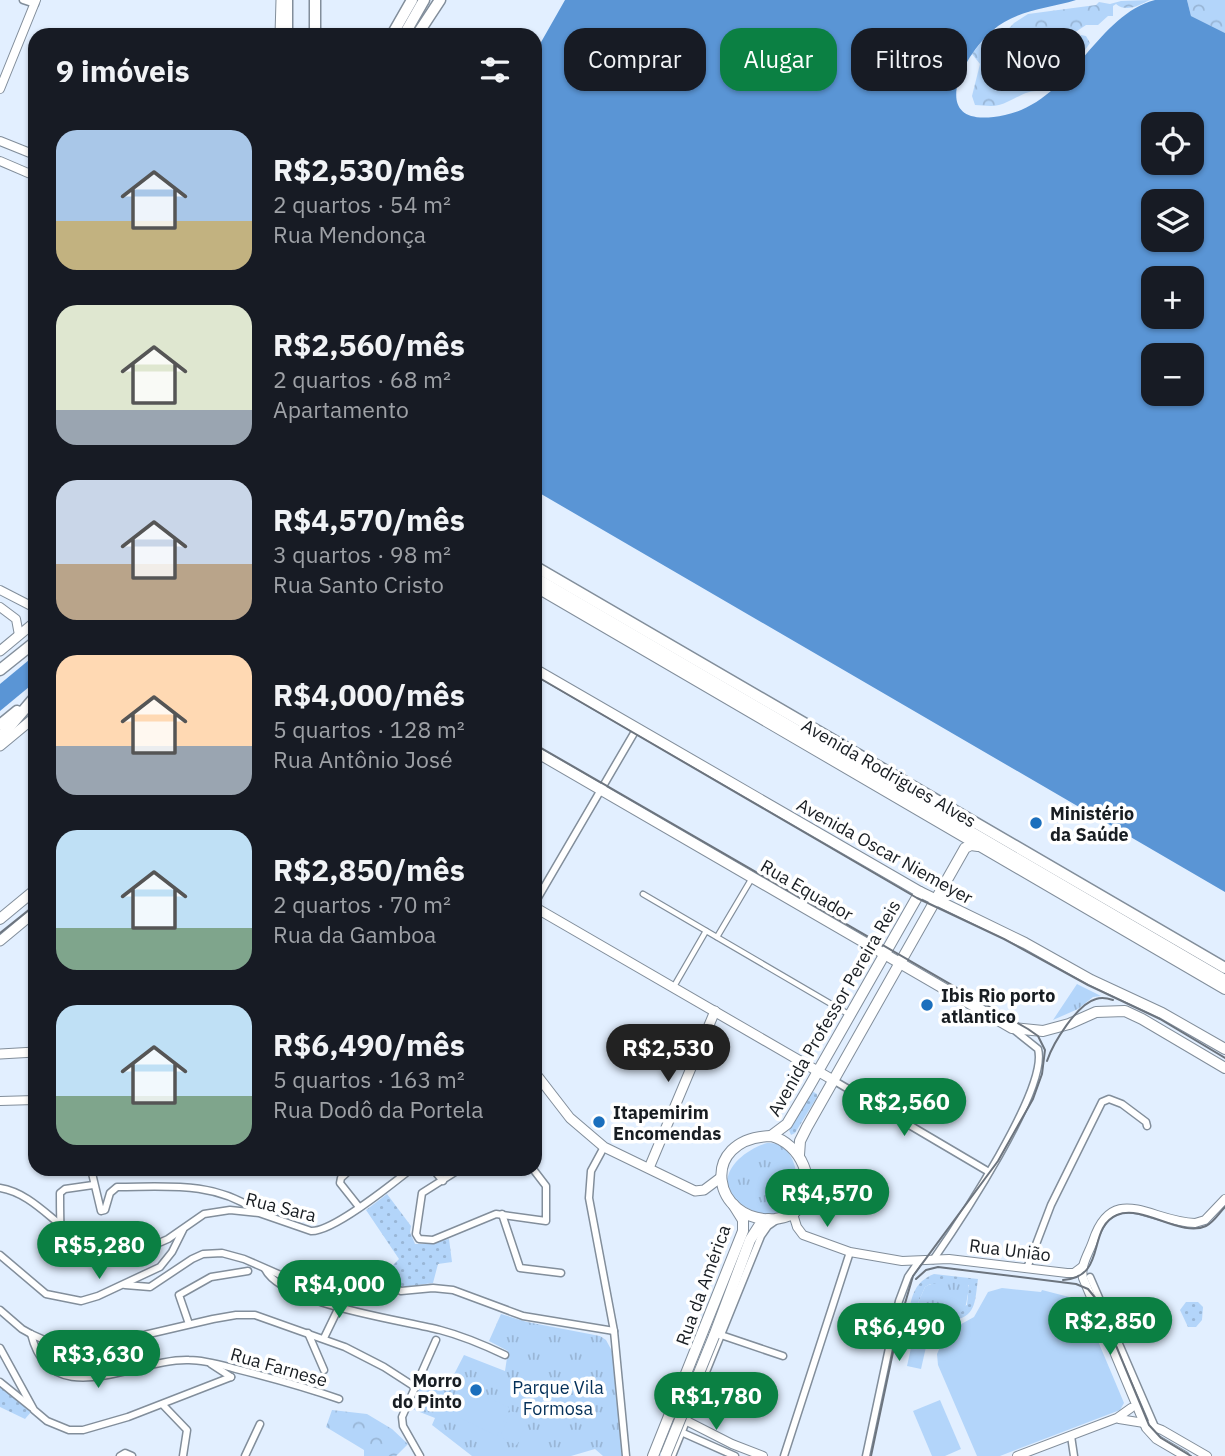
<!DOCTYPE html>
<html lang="pt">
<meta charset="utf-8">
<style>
body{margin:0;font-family:"IBM Plex Sans",sans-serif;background:#20242c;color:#f1f3f6;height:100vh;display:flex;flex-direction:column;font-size:26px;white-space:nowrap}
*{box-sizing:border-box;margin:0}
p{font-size:23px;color:#9ea1a6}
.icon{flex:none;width:38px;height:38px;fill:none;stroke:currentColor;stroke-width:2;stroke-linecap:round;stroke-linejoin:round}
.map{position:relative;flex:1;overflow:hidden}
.drawer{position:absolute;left:28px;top:28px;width:514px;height:1148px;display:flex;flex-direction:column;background:#171b24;border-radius:21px;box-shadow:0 2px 5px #0004}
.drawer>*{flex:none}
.banner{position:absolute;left:564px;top:28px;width:556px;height:63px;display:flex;gap:14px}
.controls{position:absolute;left:1141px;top:112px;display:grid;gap:14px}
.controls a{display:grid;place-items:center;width:63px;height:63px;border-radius:14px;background:#171b24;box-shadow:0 2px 5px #0004;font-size:35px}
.price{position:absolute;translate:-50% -60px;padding:0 16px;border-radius:24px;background:#0b8043;color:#fff;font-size:23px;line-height:46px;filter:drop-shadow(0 2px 4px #0008)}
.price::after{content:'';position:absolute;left:50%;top:42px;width:21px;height:16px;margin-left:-10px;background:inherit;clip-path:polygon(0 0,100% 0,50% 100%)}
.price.selected{background:#222;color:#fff}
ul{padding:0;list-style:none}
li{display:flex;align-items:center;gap:21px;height:175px;padding:0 28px}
li span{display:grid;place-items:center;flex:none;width:196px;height:140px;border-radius:21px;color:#555}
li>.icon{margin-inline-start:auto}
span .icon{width:84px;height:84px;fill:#fffc;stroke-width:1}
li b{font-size:30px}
h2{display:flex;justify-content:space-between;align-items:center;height:84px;padding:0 28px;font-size:30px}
.pill{padding:0 24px;border-radius:21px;background:#171b24;box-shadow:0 2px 5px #0004;font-size:24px;line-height:63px}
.pill.selected{background:#0b8043;color:#fff}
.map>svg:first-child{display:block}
.grass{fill:url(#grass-dots)}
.forest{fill:url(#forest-crowns)}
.park{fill:url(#park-tufts)}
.garden{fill:#b3d5fa}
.water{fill:#5a95d5;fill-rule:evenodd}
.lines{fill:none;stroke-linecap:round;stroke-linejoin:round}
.pedestrian-casing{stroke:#828e9b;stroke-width:7}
.minor-casing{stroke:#828e9b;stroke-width:9}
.tertiary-casing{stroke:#828e9b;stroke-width:10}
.secondary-casing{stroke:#828e9b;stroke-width:11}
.primary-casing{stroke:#828e9b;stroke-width:12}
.trunk-casing{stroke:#828e9b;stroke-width:13}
.pedestrian{stroke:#fff;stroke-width:4.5}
.minor{stroke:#fff;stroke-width:6}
.tertiary{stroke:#fff;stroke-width:8}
.secondary{stroke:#fff;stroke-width:9}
.primary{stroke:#fff;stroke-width:10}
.trunk{stroke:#fff;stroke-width:10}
.tram{stroke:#6c747e;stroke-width:2}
.primary-bridge-casing{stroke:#828e9b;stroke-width:12;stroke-linecap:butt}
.primary-bridge{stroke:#fff;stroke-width:10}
.poi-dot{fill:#1b6fbd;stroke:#fff;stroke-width:2.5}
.labels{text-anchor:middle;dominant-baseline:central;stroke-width:7;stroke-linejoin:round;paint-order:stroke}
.street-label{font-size:18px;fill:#181d22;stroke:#fff}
.poi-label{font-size:18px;font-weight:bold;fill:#181d22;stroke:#fff;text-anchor:start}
.park-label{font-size:18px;fill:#043059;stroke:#fff}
</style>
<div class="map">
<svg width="1225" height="1456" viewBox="0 0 1225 1456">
<defs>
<pattern id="grass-dots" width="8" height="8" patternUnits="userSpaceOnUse" patternTransform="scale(1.75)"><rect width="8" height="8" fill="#b3d5fa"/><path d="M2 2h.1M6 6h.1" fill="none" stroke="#99b6d6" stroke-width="1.8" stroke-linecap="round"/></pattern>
<pattern id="forest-crowns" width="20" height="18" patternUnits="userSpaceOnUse" patternTransform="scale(1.75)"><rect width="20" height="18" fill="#b3d5fa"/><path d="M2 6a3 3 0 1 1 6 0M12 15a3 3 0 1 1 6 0" fill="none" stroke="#99b6d6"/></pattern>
<pattern id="park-tufts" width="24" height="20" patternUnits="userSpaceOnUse" patternTransform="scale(1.75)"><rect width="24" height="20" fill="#b3d5fa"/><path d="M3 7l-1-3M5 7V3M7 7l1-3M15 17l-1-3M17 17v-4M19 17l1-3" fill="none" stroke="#99b6d6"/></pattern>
</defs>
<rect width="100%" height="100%" fill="#e2efff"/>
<g class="grass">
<path d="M812 1091 817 1094V1097L795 1133 791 1135 789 1130Z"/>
<path d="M387 1194 411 1226 410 1232 415 1244H426L449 1239 452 1262 438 1264 433 1283 402 1287 381 1277 399 1259 366 1210Z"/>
<path d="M934 1274 978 1279C975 1298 977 1316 955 1320L947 1316 948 1312 967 1305 969 1285 930 1284 925 1287 918 1303 908 1315C912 1296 914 1282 934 1274Z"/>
<path d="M1186 1302H1198L1203 1307 1202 1320 1196 1327H1188L1180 1310Z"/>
<path d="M0 1383 31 1412 25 1419 0 1407Z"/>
</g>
<g class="forest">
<path d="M1150 0C1139 5 1127 13 1116 4L1113 6V16H1108L1098 25H1086L1077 31H1072V46H1075V40L1081 35 1086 36 1090 43 1085 50 1071 51 1052 78 1038 91C1024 90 1012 102 999 105 991 107 983 105 975 105L972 96 980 64 972 54 983 40 996 42 1014 23 1028 14 1096 5 1099 2 1110 4 1121 1Z"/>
<path d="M1187 0H1225V33L1191 16Z"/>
<path d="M332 1410 367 1414 392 1429 408 1444 396 1456H364V1450L326 1427Z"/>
</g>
<g class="park">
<path d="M1077 984 1101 996 1093 997 1078 1009 1053 1020Z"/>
<path d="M767 1143C811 1139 808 1244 746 1207 707 1184 737 1152 767 1143Z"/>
<path d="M960 1280 967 1282C971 1290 968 1291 967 1299 965 1312 962 1315 948 1312L944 1323 909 1315 912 1307 918 1303 925 1287C937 1279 948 1287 960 1280Z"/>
<path d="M501 1314 527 1322 600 1336 606 1340 612 1351 625 1456H603L595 1449 571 1456H472L432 1425 435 1418 407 1407 421 1378 447 1388 464 1355 505 1371 508 1351 489 1341Z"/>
</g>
<g class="garden">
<path d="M1002 1288 1041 1292 1042 1290 1077 1299 1082 1303 1124 1403 1120 1410 1000 1456H977L938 1365 937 1354 944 1338 954 1328 974 1317 988 1292Z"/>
<path d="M916 1317 944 1323 940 1339 913 1333Z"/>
<path d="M914 1334 928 1338 921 1369 907 1366Z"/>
<path d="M465 1387 510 1408 497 1436 452 1414Z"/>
<path d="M940 1400 961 1449 945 1456H932L913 1411Z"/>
<path d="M511 1411 528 1419 517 1445 500 1437Z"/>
</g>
<g class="water">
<path d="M565 0H1076C1047 9 1015 10 992 31 958 61 927 132 1005 115 1072 101 1095 16 1155 0 1165 0 1177 0 1187 0L1191 16 1225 33V892L536 491V51ZM1153 124H1192V163H1153ZM1153 201H1192V240H1153ZM1192 278V317H1153V278ZM1153 355H1192V394H1153Z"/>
<path d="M35 655V682L0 711V684Z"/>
</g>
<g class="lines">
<defs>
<g id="pedestrian">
<path d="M643 894 850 1015"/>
<path d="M717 937 752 878"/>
<path d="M673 988 706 931"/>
</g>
<g id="minor">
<path d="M23 0 35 4"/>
<path d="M536 901 637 728"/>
<path d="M833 1080 989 1172"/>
<path d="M604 1147 591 1171 589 1198 614 1331 626 1456"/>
<path d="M91 1169 101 1211 105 1210 110 1193 117 1187C166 1187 213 1181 255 1210"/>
<path d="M351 1169 341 1178 340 1183 359 1207"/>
<path d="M433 1169 443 1181"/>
<path d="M460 1169 422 1193 416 1234 419 1239 433 1240 496 1214 546 1221V1186L533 1169"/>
<path d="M93 1185 65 1189 60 1193C60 1206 60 1251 64 1260L84 1237 108 1247 152 1246 168 1239 204 1214 230 1210 259 1213 311 1231C333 1232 392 1184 411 1169"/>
<path d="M0 1188C25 1192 43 1211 62 1226"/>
<path d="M502 1214 520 1268 561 1273"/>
<path d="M0 1255 46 1294 81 1301 98 1296 160 1267 172 1252 183 1230"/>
<path d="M933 1260C958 1224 1049 1088 1038 1049L1013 1029"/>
<path d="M1027 1268 1051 1205 1102 1102 1109 1099 1122 1104 1146 1122 1147 1126"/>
<path d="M265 1269C282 1304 402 1320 440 1330 463 1336 484 1345 505 1355"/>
<path d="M1090 1277 1155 1427"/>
<path d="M125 1285 150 1287 192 1259 203 1254 222 1253 244 1259 308 1287 322 1285 352 1277 366 1276 401 1291 433 1288 453 1290 523 1316 614 1331"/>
<path d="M0 1310 22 1329 31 1334 49 1342 75 1348 97 1346 213 1319 236 1315H255L345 1347 384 1367 415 1387"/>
<path d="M189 1324 179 1295 211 1277 248 1271"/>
<path d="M308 1333 324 1370"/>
<path d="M31 1334C51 1415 136 1358 189 1360 205 1360 221 1365 236 1369 272 1378 305 1387 339 1399"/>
<path d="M721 1335 783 1356"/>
<path d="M324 1338 339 1307"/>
<path d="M0 1348 34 1410 47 1421 69 1430H83L128 1417 231 1377"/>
<path d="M211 1364 231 1377"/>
<path d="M0 1382 31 1407"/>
<path d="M163 1405 187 1430 183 1456"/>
<path d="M681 1432 735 1456"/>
<path d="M1071 1436 1074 1456"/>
<path d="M120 1456 125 1453 132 1456"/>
<path d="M245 1456 260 1424"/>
<path d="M420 1456 403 1426 402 1417 436 1340"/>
<path d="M672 1456 761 1236 768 1226 778 1219"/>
<path d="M784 1456 850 1252"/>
<path d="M866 1456 899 1301 908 1277 919 1261"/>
</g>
<g id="tertiary">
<path d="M0 89 36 0"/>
<path d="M0 141 35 155"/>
<path d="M0 161 35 176"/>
<path d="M0 590 35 608"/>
<path d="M0 607 16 619 19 635"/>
<path d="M0 1101 35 1100"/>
<path d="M793 1214 797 1227 803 1235 850 1252 902 1261 949 1259 1067 1273H1074L1082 1267"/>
<path d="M677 1416 732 1444 763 1456"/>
<path d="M1119 1419 1144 1423"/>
<path d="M1143 1423 1162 1430 1207 1456"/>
<path d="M1017 1456 1117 1418 1131 1408"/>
<path d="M1185 1456 1156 1439 1146 1428 1083 1278C1080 1265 1089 1253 1093 1241 1113 1181 1151 1222 1195 1223L1205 1220 1225 1199"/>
</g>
<g id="secondary">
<path d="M280 35 281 0"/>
<path d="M0 651 35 622"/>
<path d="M0 746 35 717"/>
<path d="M536 908 833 1080"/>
<path d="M0 941 35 912"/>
<path d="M0 1054 35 1052"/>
<path d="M536 1074 570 1118 604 1147 695 1191 704 1190 720 1178"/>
<path d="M649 1168 715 1011"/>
</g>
<g id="primary">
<path d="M536 587 1225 989"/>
<path d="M536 670 920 892 1025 943 1091 980 1162 1013 1225 1049"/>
<path d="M536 752 1012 1028 1043 1031 1069 1024 1096 1012 1125 1011 1142 1019 1225 1068"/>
<path d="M0 919 35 890"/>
<path d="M771 1136 787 1124 809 1087 920 892"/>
<path d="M771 1136C800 1143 819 1183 799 1208 793 1216 784 1218 775 1219 712 1224 697 1138 771 1136Z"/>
<path d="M799 1155 800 1141 807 1127 965 848 971 845 978 846"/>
<path d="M714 1336 750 1240 759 1226 768 1219"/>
<path d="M653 1456 743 1231V1220L733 1204"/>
</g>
<g id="trunk">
<path d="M315 0V35"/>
<path d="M287 35V0"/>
<path d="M392 35 412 0"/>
<path d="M404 35 424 0"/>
<path d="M417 35 440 0"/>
<path d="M536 567 1225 968"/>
<path d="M536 578 1225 980"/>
<path d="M0 670 35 642"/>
<path d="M0 725 17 711"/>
<path d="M0 738 35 697"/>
</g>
</defs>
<use href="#pedestrian" class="pedestrian-casing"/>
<use href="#minor" class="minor-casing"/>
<use href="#tertiary" class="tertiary-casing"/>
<use href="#secondary" class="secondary-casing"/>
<use href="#primary" class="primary-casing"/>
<use href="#trunk" class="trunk-casing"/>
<use href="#pedestrian" class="pedestrian"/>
<use href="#minor" class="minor"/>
<use href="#tertiary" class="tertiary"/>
<use href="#secondary" class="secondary"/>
<use href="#primary" class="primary"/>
<use href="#trunk" class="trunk"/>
<g class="tram">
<path d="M536 676 917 898 1004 939 1088 985 1160 1019 1225 1058"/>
<path d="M536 745 1028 1029 1038 1036 1045 1050 1042 1074 1033 1099 998 1161 913 1276 899 1324 871 1456"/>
<path d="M0 933 35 905"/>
<path d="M1047 1061C1053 1043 1077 1004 1096 999 1102 997 1107 998 1113 1000"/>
<path d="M916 1279 926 1270 938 1267 1076 1284 1088 1289 1097 1300 1149 1425 1161 1438 1191 1456"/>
<path d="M1063 1280C1108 1277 1086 1228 1117 1215 1143 1204 1181 1238 1206 1226 1214 1222 1219 1213 1225 1207"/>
</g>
<defs>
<path id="primary-bridge" d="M666 1454 714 1336"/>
</defs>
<use href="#primary-bridge" class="primary-bridge-casing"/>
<use href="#primary-bridge" class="primary-bridge"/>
</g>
<g class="poi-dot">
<circle cx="1036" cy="823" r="7"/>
<circle cx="927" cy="1005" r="7"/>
<circle cx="599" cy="1122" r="7"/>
<circle cx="476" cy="1390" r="7"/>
</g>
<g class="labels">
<g class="street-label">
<text transform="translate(889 773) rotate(30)">Avenida Rodrigues Alves</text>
<text transform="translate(885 851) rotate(29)">Avenida Oscar Niemeyer</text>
<text transform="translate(807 890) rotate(30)">Rua Equador</text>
<text transform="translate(834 1008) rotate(-60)">Avenida Professor Pereira Reis</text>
<text transform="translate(281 1207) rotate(14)">Rua Sara</text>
<text transform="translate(1010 1250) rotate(7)">Rua União</text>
<text transform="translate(703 1285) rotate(-70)">Rua da América</text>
<text transform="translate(279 1367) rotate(16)">Rua Farnese</text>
</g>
<g class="poi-label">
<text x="1050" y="813">Ministério<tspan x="1050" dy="21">da Saúde</tspan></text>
<text x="941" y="995">Ibis Rio porto<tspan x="941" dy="21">atlantico</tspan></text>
<text x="613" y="1112">Itapemirim<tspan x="613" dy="21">Encomendas</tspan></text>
<text x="462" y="1380" text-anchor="end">Morro<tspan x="462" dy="21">do Pinto</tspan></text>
</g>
<g class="park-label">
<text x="558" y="1387">Parque Vila<tspan x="558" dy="21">Formosa</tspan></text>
</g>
</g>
</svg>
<div class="controls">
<a><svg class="icon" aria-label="locate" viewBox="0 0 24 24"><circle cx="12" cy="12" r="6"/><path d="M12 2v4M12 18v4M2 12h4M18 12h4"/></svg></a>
<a><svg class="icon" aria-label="layers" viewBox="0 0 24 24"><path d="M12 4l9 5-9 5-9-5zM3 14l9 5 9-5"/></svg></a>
<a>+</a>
<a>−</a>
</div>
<b class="price selected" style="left:668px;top:1084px">R$2,530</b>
<b class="price" style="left:904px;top:1138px">R$2,560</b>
<b class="price" style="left:827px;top:1229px">R$4,570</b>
<b class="price" style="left:99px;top:1281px">R$5,280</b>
<b class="price" style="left:339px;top:1320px">R$4,000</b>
<b class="price" style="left:1110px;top:1357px">R$2,850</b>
<b class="price" style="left:899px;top:1363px">R$6,490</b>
<b class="price" style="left:98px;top:1390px">R$3,630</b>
<b class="price" style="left:716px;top:1432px">R$1,780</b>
<div class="banner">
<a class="pill">Comprar</a>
<a class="pill selected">Alugar</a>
<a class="pill">Filtros</a>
<a class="pill">Novo</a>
</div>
<section class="drawer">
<h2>9 imóveis<svg class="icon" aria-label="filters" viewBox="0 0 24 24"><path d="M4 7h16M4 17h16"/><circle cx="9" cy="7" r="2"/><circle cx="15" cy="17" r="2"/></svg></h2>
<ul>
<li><span style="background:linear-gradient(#a9c7e8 65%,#c2b280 0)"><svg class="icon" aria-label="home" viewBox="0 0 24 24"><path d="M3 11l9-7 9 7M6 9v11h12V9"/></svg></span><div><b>R$2,530/mês</b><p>2 quartos · 54 m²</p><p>Rua Mendonça</p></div></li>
<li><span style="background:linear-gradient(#dfe7d0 75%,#9aa5b1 0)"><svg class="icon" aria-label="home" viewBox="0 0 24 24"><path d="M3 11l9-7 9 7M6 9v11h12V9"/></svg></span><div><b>R$2,560/mês</b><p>2 quartos · 68 m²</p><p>Apartamento</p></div></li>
<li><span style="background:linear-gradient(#c9d6e8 60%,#b9a48a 0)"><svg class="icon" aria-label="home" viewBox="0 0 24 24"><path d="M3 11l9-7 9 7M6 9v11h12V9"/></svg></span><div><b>R$4,570/mês</b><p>3 quartos · 98 m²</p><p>Rua Santo Cristo</p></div></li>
<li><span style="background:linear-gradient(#ffd9b3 65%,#9aa5b1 0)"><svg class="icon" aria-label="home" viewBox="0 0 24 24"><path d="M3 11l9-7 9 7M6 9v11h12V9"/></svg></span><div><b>R$4,000/mês</b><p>5 quartos · 128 m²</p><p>Rua Antônio José</p></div></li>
<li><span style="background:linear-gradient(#bfe0f5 70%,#7fa58c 0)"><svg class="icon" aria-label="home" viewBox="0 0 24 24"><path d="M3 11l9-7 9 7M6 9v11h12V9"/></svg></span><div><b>R$2,850/mês</b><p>2 quartos · 70 m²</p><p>Rua da Gamboa</p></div></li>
<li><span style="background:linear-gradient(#bfe0f5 65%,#7fa58c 0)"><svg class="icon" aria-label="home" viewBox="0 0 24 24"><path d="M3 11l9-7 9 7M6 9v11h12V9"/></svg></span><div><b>R$6,490/mês</b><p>5 quartos · 163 m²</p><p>Rua Dodô da Portela</p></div></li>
</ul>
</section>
</div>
